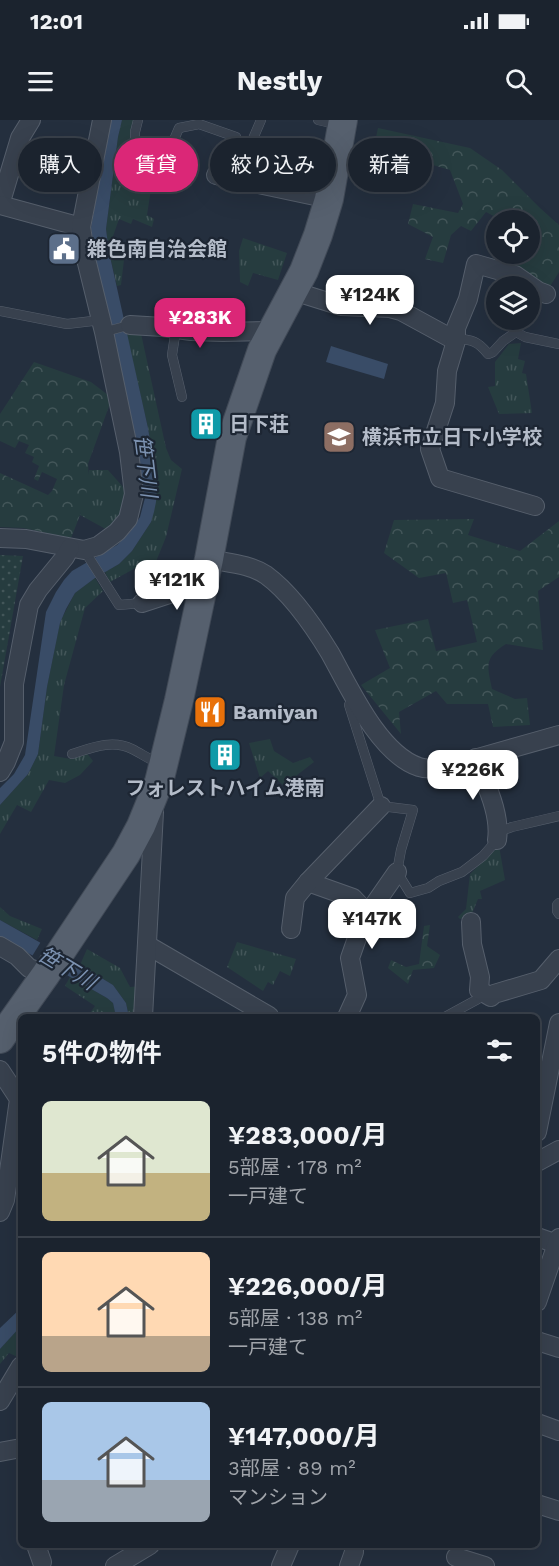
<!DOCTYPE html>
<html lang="ja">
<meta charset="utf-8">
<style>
body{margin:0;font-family:"Work Sans","Noto Sans JP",sans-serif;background:#282f3a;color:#f1f3f6;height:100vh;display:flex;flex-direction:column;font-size:22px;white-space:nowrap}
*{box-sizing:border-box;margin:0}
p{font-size:20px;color:#a0a4aa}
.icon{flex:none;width:33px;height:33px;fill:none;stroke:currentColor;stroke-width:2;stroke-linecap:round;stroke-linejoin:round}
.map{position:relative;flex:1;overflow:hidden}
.sheet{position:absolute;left:18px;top:894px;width:522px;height:534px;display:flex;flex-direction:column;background:#1b232e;border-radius:9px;box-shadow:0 6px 24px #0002,0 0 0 2px #39404a}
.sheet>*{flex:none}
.top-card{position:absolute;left:18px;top:18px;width:524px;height:54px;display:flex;gap:12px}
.fabs{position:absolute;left:486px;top:90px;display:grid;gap:12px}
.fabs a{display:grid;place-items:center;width:54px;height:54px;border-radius:50%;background:#1b232e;box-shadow:0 6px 24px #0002,0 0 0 2px #39404a;font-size:30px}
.price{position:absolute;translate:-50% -51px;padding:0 14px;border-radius:12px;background:#fff;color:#222;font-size:20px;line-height:39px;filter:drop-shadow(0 2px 3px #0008)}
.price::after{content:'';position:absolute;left:50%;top:36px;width:18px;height:14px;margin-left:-9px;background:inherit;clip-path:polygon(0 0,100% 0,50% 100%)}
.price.on{background:#db2777;color:#fff}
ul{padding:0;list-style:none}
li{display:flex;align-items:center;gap:18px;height:150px;padding:0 24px}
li+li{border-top:2px solid #39404a}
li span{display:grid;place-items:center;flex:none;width:168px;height:120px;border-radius:9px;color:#555}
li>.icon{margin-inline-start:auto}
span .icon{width:72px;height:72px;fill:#fffc;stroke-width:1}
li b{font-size:26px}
h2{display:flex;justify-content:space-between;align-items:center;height:72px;padding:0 24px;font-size:26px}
.chip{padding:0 21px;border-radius:27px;background:#1b232e;box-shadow:0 6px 24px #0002,0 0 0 2px #39404a;font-size:21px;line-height:54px}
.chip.on{background:#db2777;color:#fff}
.status{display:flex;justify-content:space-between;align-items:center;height:42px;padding:0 30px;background:#1b232e;direction:ltr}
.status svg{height:16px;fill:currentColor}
header{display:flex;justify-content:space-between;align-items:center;height:78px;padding:0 24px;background:#1b232e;font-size:27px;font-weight:700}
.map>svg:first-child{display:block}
.grass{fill:url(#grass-tufts)}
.forest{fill:url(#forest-crowns)}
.park{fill:url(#park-dots)}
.water{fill:#394c67}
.pier{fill:#242f3e}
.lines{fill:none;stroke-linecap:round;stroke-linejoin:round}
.lane-casing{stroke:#565f6c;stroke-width:10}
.street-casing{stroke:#565f6c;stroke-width:20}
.primary-casing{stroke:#414a57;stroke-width:30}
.lane{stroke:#38414e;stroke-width:9}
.street{stroke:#38414e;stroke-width:18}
.primary{stroke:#56606e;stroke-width:28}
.labels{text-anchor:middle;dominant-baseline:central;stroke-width:4.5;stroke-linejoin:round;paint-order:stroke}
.poi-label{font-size:20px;font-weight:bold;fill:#b4bcc9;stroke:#1d2633;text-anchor:start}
.water-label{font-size:21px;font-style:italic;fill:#7c92b1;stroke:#1d2633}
</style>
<div class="status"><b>12:01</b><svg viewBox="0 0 49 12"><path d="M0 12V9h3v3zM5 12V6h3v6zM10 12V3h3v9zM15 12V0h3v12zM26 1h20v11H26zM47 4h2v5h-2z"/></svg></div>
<header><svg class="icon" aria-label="menu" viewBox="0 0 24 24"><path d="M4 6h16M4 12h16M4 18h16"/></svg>Nestly<svg class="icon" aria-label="search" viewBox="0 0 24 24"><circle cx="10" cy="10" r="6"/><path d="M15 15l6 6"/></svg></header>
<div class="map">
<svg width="559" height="1446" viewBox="0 0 559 1446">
<defs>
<pattern id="grass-tufts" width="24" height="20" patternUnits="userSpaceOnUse" patternTransform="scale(1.5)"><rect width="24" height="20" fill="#263c3f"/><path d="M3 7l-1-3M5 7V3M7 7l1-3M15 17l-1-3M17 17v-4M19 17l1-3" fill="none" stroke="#435659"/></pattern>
<pattern id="forest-crowns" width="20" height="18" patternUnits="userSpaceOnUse" patternTransform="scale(1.5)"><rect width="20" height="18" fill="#263c3f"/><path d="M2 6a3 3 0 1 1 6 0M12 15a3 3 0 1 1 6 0" fill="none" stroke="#435659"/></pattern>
<pattern id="park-dots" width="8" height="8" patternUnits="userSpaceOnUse" patternTransform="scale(1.5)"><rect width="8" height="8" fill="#263c3f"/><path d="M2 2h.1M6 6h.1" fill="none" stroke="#435659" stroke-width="1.8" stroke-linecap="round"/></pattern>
</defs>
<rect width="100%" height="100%" fill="#242f3e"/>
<g class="grass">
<path d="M122 0H134L130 42 154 49 147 95 154 99 152 107 133 99 131 104 119 99 112 119 126 123 121 165 117 166 109 132 106 109 118 17Z"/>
<path d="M243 118 287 133 278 160 253 153 248 166 240 162 239 131Z"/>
<path d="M140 209 166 328 171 340 182 349 166 417 155 444 141 445 110 462 105 452 119 444 132 431 151 402 157 363 148 308 126 212Z"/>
<path d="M521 223 518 239 525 241 522 253 526 254 532 293 499 294 488 267 495 266V242L509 224Z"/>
<path d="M89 350H108L124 368 127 377 113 413 80 395Z"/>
<path d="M95 458 103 471 85 488 64 565 54 636 71 639 86 632 93 641 80 655 65 663 49 660 31 692 17 685 0 714V685L28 654 38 634 47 567 60 502 75 473Z"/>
<path d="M270 619 274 631 293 643 310 637 314 642 288 662 290 665 287 669 268 651 260 658 249 623Z"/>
<path d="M499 726 505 760 480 771 482 779H478L471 796 460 799 458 797 466 789 470 754Z"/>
<path d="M0 787 10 796 42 809 37 820 0 800Z"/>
<path d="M237 822 296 839 290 856 280 851 273 865 268 862 263 871 227 847Z"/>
<path d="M87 829 120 848 130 867 141 866 139 897H129L126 883 113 865 80 845Z"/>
<path d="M70 857 107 878 113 883 116 897H87L95 886 65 866Z"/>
<path d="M21 1206V1237L20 1238 9 1233 0 1244V1229Z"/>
</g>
<g class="forest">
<path d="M378 8 470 28 502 50 540 88 559 105V152L549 168 513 146 519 134H530V100H501L486 92 471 111 461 106 451 115 443 143 425 139 433 117 408 104 413 84 458 93 463 84 450 50 392 33 371 41Z"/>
<path d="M34 242 91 262 112 278 88 344C91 369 80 396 71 418L23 408 0 407V353L48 375 52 371 57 359 42 352 38 361 34 359 39 346 32 342 34 337 25 333 29 325 19 321 15 328 0 321V294Z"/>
<path d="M474 399 468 415 520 431 559 401V457L538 471 543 530 506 524C484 538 487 545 492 569L515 579 527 578 530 605 493 607 488 584H447L436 571 399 592 401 614 361 565 390 548 375 510 428 499 436 531 477 522 467 480 453 483 446 453 419 458 384 433 394 400Z"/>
<path d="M430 805 427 826 440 835 434 848 413 850 408 864 388 848 391 840 406 847 419 844 424 806Z"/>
</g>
<path class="park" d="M0 435 23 436 0 567Z"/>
<g class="water">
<path d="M109 0H122L118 17 106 109 109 132 148 308 157 363 156 382 154 392 151 402 132 431 119 444 95 458 75 473 66 489 60 503 47 567 38 634 28 654 0 685V668L14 654 25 635 46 492 56 472 64 460 72 451 117 425 130 412 140 397 145 378 113 215 100 162 91 108Z"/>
<path d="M331 226 388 244 384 259 326 242Z"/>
<path d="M0 800 80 845 113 865 126 883 129 897H116L113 883 107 878 0 817Z"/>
<path d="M21 1188V1206L0 1229V1208Z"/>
</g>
<path class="pier" d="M42 820 77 840 66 858 31 838Z"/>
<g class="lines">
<defs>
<g id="lane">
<path d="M261 0 246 35C254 56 275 56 294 61L301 55 331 58"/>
<path d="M318 0 339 5"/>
<path d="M135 37V12L138 0"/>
<path d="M161 50 179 8 199 4 236 17 230 58"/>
<path d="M0 191 67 204 101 200"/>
<path d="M176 209 172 235 182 277"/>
<path d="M104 212 130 205"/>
<path d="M456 218C472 220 478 221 488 234L493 232 503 221 516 212 525 217 559 224"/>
<path d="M84 430 119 485 142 483"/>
<path d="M352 579 349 585 381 686 413 690 401 730 397 752 410 773 428 768 439 761 462 752 483 736 497 720"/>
<path d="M72 634C91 628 112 619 132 629 142 634 150 640 161 644"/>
<path d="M498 712 512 707 559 696"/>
<path d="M559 783 557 785V791L559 794"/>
<path d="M445 897 478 879 479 870"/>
</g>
<g id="street">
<path d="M216 55 329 79"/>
<path d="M0 85 20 18 31 0"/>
<path d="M0 85 81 107"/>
<path d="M293 171 341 186 390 188 401 191 456 221"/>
<path d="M130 205 163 207 191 211 223 212 272 211"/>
<path d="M535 386 440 358 430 329 445 283 447 251 456 221V208L468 179 476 144 515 155 538 171 546 174"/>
<path d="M0 418 26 419 84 430 98 426 117 412 128 399 134 374 129 332 104 212 86 139 81 107 102 0"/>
<path d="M209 439C228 443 250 444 266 455 292 474 313 505 330 533 349 567 379 634 419 647 428 650 437 648 446 647L559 615"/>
<path d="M142 483 203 463"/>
<path d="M476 638C485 663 501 693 497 720"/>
<path d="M0 652 6 642 14 622V564L29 485 38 470 65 437 70 428"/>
<path d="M308 762 353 778 368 794"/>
<path d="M471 802 472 824 480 857 479 870 491 877 494 874 541 860 559 839"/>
<path d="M291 809 295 778 308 762 381 686"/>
<path d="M147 825 269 896"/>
<path d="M0 826 17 836 29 848 46 854"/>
<path d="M143 897 154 692"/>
<path d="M347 897 357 875 350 838 363 801 397 752"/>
<path d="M0 950 19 979 5 1080 0 1092"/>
<path d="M537 1012 559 903"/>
<path d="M537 1042 559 1030"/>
<path d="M537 1117 557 1124"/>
<path d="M537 1182 559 1118"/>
<path d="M537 1221 559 1228"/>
<path d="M0 1281 21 1246"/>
<path d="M537 1303 559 1311"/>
<path d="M0 1332 21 1328"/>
<path d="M537 1384 559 1391"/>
<path d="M36 1425 42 1442"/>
<path d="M456 1437 485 1446"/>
<path d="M115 1446 150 1425"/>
<path d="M281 1446 290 1425"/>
<path d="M349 1446 354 1432V1425"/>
</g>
<path id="primary" d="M0 919 46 854 126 734 141 706 159 662 179 580 209 439 232 317 262 230 304 151 318 115 329 79 343 0"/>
</defs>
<use href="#lane" class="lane-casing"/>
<use href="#street" class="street-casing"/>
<use href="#primary" class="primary-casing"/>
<use href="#lane" class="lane"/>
<use href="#street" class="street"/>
<use href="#primary" class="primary"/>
</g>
<defs>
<symbol id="civic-square" viewBox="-11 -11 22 22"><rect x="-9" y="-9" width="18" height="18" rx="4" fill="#5c6f8a" stroke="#1d2633"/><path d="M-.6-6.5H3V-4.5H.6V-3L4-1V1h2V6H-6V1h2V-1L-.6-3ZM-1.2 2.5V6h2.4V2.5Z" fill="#fff"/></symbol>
<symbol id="building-square" viewBox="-11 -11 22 22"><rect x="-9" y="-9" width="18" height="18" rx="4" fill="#0f9aa8" stroke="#1d2633"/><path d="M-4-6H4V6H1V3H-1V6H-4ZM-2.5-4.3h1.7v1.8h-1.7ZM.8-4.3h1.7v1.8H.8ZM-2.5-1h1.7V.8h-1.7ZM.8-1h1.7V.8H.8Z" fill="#fff"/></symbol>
<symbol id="school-square" viewBox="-11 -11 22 22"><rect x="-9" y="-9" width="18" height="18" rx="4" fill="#8d6e63" stroke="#1d2633"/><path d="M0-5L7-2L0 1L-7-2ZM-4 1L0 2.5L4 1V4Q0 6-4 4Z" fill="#fff"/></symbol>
<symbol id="restaurant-square" viewBox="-11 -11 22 22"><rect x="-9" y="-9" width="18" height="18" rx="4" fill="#e8710a" stroke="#1d2633"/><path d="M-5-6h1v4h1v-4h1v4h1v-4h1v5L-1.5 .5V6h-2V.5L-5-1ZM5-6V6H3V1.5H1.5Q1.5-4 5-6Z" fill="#fff"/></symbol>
</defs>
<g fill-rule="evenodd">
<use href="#civic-square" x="45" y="110" width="38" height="38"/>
<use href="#building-square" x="187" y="285" width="38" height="38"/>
<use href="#school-square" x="320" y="298" width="38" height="38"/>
<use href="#restaurant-square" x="191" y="573" width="38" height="38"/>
<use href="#building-square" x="206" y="616" width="38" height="38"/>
</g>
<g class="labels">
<g class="poi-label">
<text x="87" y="129">雑色南自治会館</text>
<text x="229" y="304">日下荘</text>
<text x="362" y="317">横浜市立日下小学校</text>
<text x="233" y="592">Bamiyan</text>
<text x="225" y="668" text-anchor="middle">フォレストハイム港南</text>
</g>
<g class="water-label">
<text transform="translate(146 346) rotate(83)">笹下川</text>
<text transform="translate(67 848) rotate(31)">笹下川</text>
</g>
</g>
</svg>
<div class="fabs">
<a><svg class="icon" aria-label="locate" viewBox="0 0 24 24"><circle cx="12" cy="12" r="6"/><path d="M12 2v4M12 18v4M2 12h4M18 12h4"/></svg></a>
<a><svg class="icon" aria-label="layers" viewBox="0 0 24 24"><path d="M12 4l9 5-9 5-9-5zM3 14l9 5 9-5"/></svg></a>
</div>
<b class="price" style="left:370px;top:206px">¥124K</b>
<b class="price on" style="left:200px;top:229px">¥283K</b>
<b class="price" style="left:177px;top:491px">¥121K</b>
<b class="price" style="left:473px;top:681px">¥226K</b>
<b class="price" style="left:372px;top:830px">¥147K</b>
<div class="top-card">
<a class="chip">購入</a>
<a class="chip on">賃貸</a>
<a class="chip">絞り込み</a>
<a class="chip">新着</a>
</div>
<section class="sheet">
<h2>5件の物件<svg class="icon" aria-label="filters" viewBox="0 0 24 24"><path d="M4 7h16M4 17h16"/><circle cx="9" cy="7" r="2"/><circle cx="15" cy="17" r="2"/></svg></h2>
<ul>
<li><span style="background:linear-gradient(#dfe7d0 60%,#c2b280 0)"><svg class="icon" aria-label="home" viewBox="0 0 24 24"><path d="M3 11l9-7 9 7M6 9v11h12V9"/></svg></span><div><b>¥283,000/月</b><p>5部屋 · 178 m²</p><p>一戸建て</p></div></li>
<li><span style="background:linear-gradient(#ffd9b3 70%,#b9a48a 0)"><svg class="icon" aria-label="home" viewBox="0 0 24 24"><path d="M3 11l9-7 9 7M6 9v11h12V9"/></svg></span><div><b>¥226,000/月</b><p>5部屋 · 138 m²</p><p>一戸建て</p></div></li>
<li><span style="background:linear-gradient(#a9c7e8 65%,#9aa5b1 0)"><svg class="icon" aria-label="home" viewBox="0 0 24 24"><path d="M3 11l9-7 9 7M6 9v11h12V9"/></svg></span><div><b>¥147,000/月</b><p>3部屋 · 89 m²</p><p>マンション</p></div></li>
</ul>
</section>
</div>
